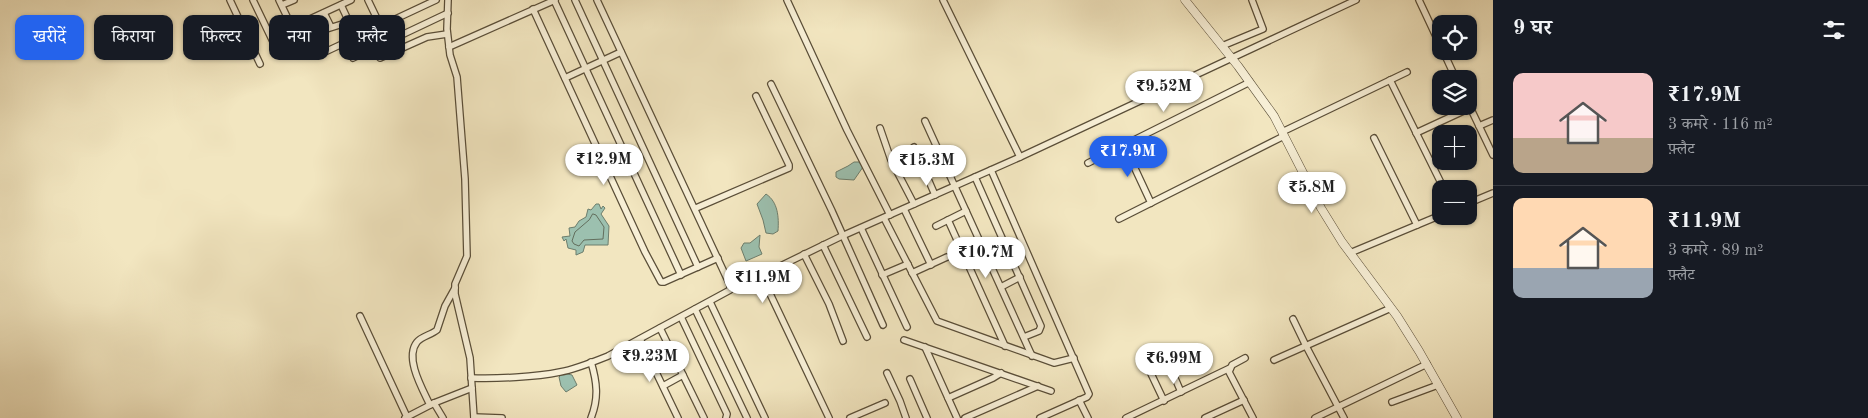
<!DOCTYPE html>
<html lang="hi">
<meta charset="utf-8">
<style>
body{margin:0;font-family:"Old Standard TT","Noto Serif Devanagari",serif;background:#242831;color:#f1f3f6;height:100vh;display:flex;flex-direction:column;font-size:19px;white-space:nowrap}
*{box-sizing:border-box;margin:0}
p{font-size:16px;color:#9ea1a6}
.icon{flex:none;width:28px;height:28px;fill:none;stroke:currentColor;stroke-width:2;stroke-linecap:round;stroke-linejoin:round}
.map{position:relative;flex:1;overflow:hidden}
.panel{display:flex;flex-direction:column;background:#171b24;width:375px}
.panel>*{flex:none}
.guide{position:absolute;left:15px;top:15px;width:475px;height:45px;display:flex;gap:10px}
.fabs{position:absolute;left:1432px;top:15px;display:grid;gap:10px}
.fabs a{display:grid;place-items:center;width:45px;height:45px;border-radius:10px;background:#171b24;box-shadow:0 1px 4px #0004;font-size:25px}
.price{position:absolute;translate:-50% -42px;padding:0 11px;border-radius:18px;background:#fff;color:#222;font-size:16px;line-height:32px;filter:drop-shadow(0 1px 2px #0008)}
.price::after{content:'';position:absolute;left:50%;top:30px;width:15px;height:11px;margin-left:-8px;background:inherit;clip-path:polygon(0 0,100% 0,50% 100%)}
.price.on{background:#2563eb;color:#fff}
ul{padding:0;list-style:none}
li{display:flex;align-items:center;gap:15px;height:125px;padding:0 20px}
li+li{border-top:1px solid #363941}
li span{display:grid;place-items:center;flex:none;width:140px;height:100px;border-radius:10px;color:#555}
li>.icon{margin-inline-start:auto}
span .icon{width:60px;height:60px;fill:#fffc;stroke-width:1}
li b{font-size:21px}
h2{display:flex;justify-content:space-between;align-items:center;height:60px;padding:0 20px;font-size:21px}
.pill{padding:0 18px;border-radius:10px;background:#171b24;box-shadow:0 1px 4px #0004;font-size:18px;line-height:45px}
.pill.on{background:#2563eb;color:#fff}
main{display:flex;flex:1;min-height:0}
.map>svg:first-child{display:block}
.water{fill:#9cc0af;stroke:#6d7e6d}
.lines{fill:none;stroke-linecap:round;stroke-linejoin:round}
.shore{stroke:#626e5d;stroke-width:1}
.minor-casing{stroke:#5a4e38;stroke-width:8}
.tertiary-casing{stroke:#5a4e38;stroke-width:9}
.minor{stroke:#f7efd6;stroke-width:5.5}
.tertiary{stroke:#f7efd6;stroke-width:8}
</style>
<main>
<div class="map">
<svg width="1493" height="418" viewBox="0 0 1493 418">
<rect width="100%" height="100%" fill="#f2e6c0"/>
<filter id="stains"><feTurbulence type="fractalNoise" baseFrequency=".004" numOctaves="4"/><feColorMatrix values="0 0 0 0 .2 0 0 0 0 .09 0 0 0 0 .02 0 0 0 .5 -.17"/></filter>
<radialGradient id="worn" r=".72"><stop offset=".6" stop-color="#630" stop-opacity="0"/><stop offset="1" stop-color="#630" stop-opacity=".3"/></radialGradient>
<g class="water">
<path d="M854 162H859L863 167 854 180 839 179 836 177V172L848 166Z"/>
<path d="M766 194C778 202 779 217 778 231L773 234 766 233 763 220 757 204Z"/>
<path d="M596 204H599L601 209 603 206 605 208 601 214 609 226 608 245H585L583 252 576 255V250L568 248 566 239 564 241 562 237 570 236 569 228 575 227 579 221 586 217 588 209 591 210Z"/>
<path d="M760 235 759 247 762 254 746 261 741 248 744 243H750Z"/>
<path d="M563 373 572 375 577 385 566 392 561 386 559 377Z"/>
</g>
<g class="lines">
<path class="shore" d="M593 214 596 215 604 227 603 239 584 240 579 246 574 244 572 241 575 232 589 220Z"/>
<defs>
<g id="minor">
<path d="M230 0 260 64"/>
<path d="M253 0 277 50"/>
<path d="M279 0 290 23 295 26 351 0"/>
<path d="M368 0 393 52"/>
<path d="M448 0 447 29 450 55 457 77 465 179 467 256 455 284V294L470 358 474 418"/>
<path d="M554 0 681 275"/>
<path d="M575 0 698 267"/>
<path d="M787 0 847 130 890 215"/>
<path d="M943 0 1020 157"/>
<path d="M1419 0 1441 47"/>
<path d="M282 5 294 0"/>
<path d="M341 5 349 22"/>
<path d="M533 9 645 252 661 282H664L718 258"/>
<path d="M324 13 331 27"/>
<path d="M302 22C308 33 313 48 325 52L436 0"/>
<path d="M309 36C323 29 337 26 352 21L357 24 363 34"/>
<path d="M355 38 362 53"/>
<path d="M1222 46 1263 29 1252 0"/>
<path d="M449 47 555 0"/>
<path d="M373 48 380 58 427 37 447 34"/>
<path d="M1443 51 1456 79"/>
<path d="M353 58 448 13"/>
<path d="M565 78 621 52"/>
<path d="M1390 80 1444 189"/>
<path d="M771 84 832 211 883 325"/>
<path d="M1469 105 1493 155"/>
<path d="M925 121 1032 356"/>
<path d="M1479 126 1493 120"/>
<path d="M880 128 891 160 914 204"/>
<path d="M1282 132 1407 72"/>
<path d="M1416 133 1470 108"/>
<path d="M1374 138 1417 225"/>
<path d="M1124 145 1151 203"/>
<path d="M914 147 935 195"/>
<path d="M1088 163 1250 82"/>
<path d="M991 170 1089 394 1087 397 1040 418"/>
<path d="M975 177 1041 326 1039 331 1024 337"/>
<path d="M1469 203 1493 193"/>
<path d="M696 208 789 168V165L756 96"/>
<path d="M904 209 931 265"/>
<path d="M884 218 937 321 1054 363 1074 358"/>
<path d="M1119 219 1284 136"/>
<path d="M948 220 1005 346"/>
<path d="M936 226 966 211"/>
<path d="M861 228 907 327"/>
<path d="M823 245 867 337"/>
<path d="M1350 253 1441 215"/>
<path d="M804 254 829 304 843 341"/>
<path d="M912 273 947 257"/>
<path d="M882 275 908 264"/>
<path d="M731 287 764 274"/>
<path d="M1001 287 1020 277"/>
<path d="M710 302 765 418"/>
<path d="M695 309 747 418"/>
<path d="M360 316 407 417"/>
<path d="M681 317 727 414 726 418"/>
<path d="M1293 319 1306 346 1344 418"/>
<path d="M660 328 704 418"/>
<path d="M640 339 678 418"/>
<path d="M904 340 1051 391"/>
<path d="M925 347 957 418"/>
<path d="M1164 353 1181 392"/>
<path d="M1245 358 1232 365 1229 372 1253 418"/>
<path d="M1274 360 1391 308"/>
<path d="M1145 361 1164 401"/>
<path d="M887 373 900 401 906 418"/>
<path d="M471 378C496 379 536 377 560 372 576 369 593 362 608 356L730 290V285L597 0"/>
<path d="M910 379 927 418"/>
<path d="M663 386 683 375"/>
<path d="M948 398 993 378 1001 373"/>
<path d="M1079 400 1088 418"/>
<path d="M1392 402 1438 385"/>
<path d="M434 403 443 418"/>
<path d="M430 405C423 390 404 358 417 342 422 336 431 335 437 330L445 306 455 288"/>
<path d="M474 417 502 418"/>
<path d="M405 418 434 403 472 388"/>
<path d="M591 418C599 398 597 382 591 362"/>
<path d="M829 418 763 279 764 274 842 236 1020 157 1356 0"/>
<path d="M850 418 885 403"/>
<path d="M965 418 1038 386"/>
<path d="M1126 418 1230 368"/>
<path d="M1205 418 1244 400"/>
<path d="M1315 418 1427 364"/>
</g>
<path id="tertiary" d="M1185 0 1238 66 1274 116 1321 208 1342 242 1397 316 1419 351 1457 418"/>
</defs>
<use href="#minor" class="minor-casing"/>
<use href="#tertiary" class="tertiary-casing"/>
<use href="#minor" class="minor"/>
<use href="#tertiary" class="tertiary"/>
</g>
<rect width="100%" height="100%" filter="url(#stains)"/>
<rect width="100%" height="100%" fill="url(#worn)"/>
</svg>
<div class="fabs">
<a><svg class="icon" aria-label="locate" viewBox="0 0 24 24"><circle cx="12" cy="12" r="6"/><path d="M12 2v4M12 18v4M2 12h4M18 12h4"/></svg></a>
<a><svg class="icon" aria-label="layers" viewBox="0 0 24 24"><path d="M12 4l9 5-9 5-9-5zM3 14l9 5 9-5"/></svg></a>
<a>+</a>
<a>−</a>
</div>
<b class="price" style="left:1164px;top:113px">₹9.52M</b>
<b class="price on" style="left:1128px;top:178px">₹17.9M</b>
<b class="price" style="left:604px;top:186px">₹12.9M</b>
<b class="price" style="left:927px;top:187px">₹15.3M</b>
<b class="price" style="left:1312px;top:214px">₹5.8M</b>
<b class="price" style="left:986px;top:279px">₹10.7M</b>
<b class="price" style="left:763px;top:304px">₹11.9M</b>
<b class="price" style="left:650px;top:383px">₹9.23M</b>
<b class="price" style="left:1174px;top:385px">₹6.99M</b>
<div class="guide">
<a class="pill on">खरीदें</a>
<a class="pill">किराया</a>
<a class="pill">फ़िल्टर</a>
<a class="pill">नया</a>
<a class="pill">फ़्लैट</a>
</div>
</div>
<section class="panel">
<h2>9 घर<svg class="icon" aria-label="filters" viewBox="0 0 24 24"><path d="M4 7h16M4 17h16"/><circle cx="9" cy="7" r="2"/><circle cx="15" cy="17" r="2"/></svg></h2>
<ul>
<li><span style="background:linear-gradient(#f6c9c9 65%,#b9a48a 0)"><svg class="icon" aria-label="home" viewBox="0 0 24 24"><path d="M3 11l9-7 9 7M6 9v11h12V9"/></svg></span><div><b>₹17.9M</b><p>3 कमरे · 116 m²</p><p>फ़्लैट</p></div></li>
<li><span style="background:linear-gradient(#ffd9b3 70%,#9aa5b1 0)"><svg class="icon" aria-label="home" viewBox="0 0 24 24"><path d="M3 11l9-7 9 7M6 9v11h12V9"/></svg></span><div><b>₹11.9M</b><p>3 कमरे · 89 m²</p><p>फ़्लैट</p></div></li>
</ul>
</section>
</main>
